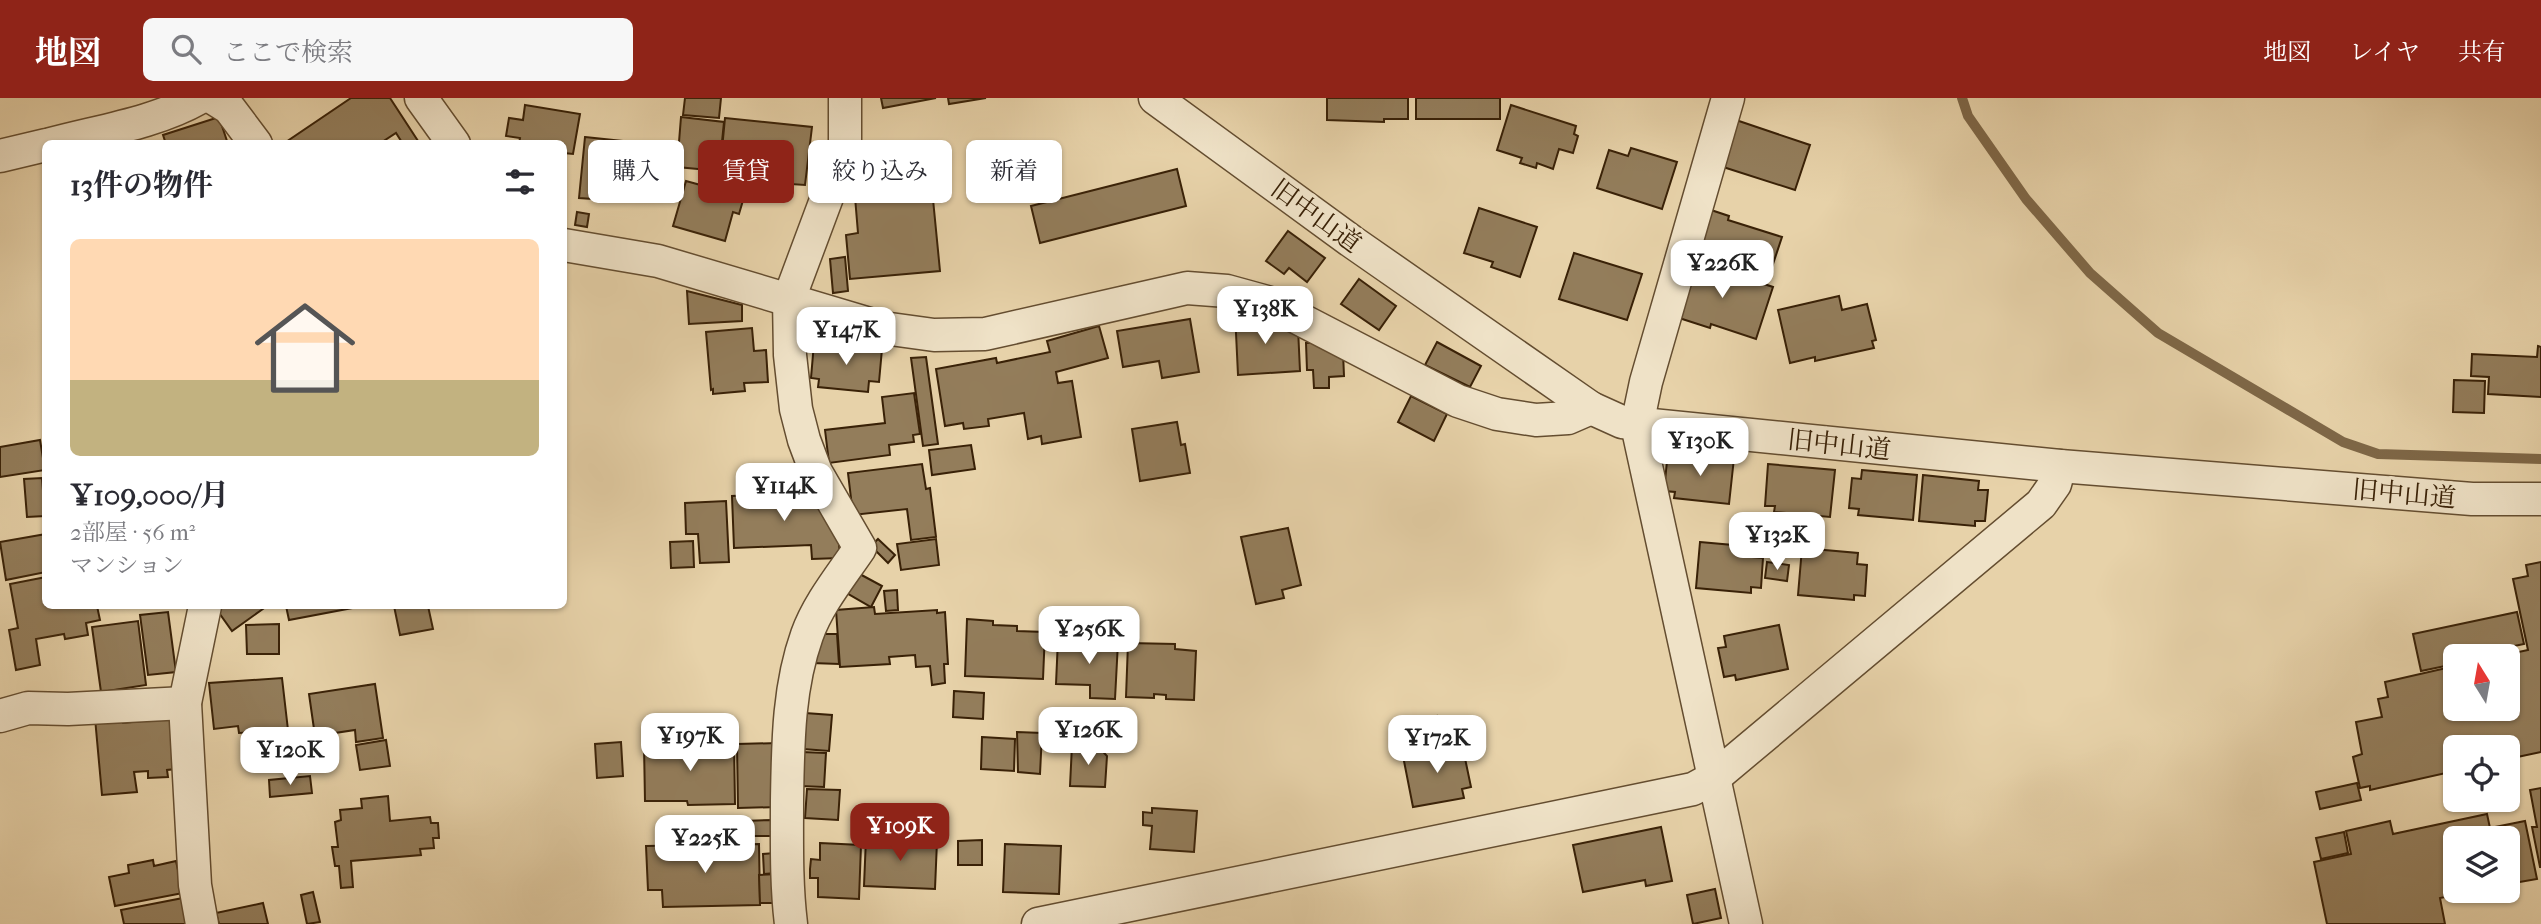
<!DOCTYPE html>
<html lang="ja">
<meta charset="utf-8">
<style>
body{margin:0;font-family:"IM FELL French Canon","Noto Serif JP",serif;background:#f7f7f7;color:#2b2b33;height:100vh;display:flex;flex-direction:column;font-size:26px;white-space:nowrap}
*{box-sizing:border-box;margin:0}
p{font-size:23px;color:#7c7c81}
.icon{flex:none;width:38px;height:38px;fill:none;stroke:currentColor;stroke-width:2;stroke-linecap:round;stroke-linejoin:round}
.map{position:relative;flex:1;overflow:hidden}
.panel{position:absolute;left:42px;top:42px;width:525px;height:469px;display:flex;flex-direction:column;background:#fff;border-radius:10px;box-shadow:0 2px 5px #0004}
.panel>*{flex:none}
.guide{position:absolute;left:588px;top:42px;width:665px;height:63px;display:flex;gap:14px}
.needle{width:46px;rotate:349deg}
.controls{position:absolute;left:2443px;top:546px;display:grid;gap:14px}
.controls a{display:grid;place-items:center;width:77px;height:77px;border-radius:10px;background:#fff;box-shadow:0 2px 5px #0004;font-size:35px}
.price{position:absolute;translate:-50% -60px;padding:0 16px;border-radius:14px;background:#fff;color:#222;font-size:23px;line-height:46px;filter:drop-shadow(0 2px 4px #0008)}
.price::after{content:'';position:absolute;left:50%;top:42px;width:21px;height:16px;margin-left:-10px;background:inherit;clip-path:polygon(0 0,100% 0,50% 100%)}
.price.selected{background:#8f2418;color:#fff}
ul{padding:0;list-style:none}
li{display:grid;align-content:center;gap:14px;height:371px;padding:0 28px}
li+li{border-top:2px solid #e1e1e2}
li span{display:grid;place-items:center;height:217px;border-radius:10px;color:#555}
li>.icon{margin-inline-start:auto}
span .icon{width:126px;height:126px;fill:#fffc;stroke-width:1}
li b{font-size:30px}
h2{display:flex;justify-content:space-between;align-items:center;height:84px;padding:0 28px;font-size:30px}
.chip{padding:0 24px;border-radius:10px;background:#fff;box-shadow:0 2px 5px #0004;font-size:24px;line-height:63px}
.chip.selected{background:#8f2418;color:#fff}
header{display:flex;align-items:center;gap:42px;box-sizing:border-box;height:98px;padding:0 35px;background:#8f2418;color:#fff}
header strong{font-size:33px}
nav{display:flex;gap:38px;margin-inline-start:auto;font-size:24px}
.search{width:490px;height:63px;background:#f7f7f7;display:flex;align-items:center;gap:18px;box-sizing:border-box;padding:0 24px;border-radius:10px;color:#7c7c81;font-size:26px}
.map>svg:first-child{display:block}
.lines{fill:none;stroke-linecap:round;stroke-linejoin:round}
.stream{stroke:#7e6747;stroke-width:10}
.building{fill:#937d5b;stroke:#392107;stroke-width:2}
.minor-casing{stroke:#644d30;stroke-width:35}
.minor{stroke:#efe2c7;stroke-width:32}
.labels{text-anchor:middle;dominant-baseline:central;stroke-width:7;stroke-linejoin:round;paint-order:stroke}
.street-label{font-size:26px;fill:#392107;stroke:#efe2c7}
</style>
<header>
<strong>地図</strong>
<div class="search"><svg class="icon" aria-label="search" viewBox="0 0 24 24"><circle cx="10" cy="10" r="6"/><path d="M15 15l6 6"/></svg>ここで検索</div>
<nav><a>地図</a><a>レイヤ</a><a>共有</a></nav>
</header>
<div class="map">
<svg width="2541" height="826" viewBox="0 0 2541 826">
<rect width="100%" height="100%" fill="#e7d2a9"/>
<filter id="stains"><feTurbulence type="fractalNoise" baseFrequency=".00286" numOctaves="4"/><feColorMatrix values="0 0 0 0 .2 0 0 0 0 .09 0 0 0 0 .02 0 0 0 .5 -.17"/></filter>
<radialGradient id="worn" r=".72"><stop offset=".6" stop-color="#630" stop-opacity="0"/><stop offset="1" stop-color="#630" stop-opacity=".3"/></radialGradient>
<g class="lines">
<path class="stream" d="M1962 0 1968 18 2026 101 2090 175 2158 235 2343 344 2378 356 2541 361"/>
</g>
<g class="building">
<path d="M351 0H390L420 46H403L396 35 379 46H283Z"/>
<path d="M685 0H721L719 20 683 17Z"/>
<path d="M881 0H936L883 10Z"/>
<path d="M948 0H986L949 6Z"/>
<path d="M1327 0H1408V21H1384V24L1327 22Z"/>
<rect x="1416" y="0" width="84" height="21"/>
<path d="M525 7 580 16 573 56 564 55V46H519L520 40 506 38 509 20 523 22Z"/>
<path d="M1511 7 1576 28 1574 36 1578 38 1573 55 1559 51 1553 71 1537 65 1536 70 1520 65 1522 60 1497 52Z"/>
<path d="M219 19 228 46H166L163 37Z"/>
<path d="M681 19 724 24 719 73 677 69Z"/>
<path d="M725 20 812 29 805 87 791 86V94L765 91 766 77 720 72Z"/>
<path d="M1733 21 1810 47 1795 92 1717 67Z"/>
<path d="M585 39 660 47 658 64 663 65 661 78H657L656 91 629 88V98L608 96 607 102 579 100Z"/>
<path d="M1631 50 1677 64 1662 111 1597 90 1609 52 1628 58Z"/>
<path d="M1177 71 1186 108 1040 145 1031 108Z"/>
<path d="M686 83 744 99 739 116 733 114 725 143 673 128Z"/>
<path d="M932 91 940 173 850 181 846 137 858 135 855 99Z"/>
<path d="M1702 109 1729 118 1728 122 1782 139 1771 172 1722 156 1719 168 1687 158Z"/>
<path d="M1479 110 1537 129 1520 179 1491 169 1493 164 1464 155Z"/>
<path d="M577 114 589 116 587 129 575 127Z"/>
<path d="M1288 133 1325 160 1307 184 1289 170 1284 176 1266 163Z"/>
<path d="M1574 155 1642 176 1627 222 1559 201Z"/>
<path d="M845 159 848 193 833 195 830 161Z"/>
<path d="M1689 161 1773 189 1756 241 1711 226 1710 230 1673 218Z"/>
<path d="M1359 181 1396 208 1379 232 1341 206Z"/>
<path d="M687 193 742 207V223L689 226Z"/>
<path d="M1839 198 1842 212 1867 206 1876 242 1872 243 1874 250 1815 263V259L1790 265 1778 212Z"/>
<path d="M1254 213 1255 224 1284 222V231L1298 230 1300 273 1238 277 1235 214Z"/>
<path d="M1190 221 1199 274 1162 280 1159 263 1123 269 1117 233Z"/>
<path d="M1099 228 1108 260 1056 274 1058 285 1072 283 1081 339 1042 346 1041 338 1028 341 1024 315 988 321 989 328 964 331 963 325 945 328 936 271 996 260 997 265 1050 254 1047 243Z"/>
<path d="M752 230 754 253 766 252 768 284 744 285 745 293 713 296V291L711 292 706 234Z"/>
<path d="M1325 244 1343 254 1344 278 1329 279V290H1314L1313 272H1307L1306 245Z"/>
<path d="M1437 244 1481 268 1470 289 1425 267Z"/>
<path d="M814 245 882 251 879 284 869 283 868 294 818 289 819 281 811 280Z"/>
<path d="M2538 248 2541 249V299L2488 296 2489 279 2471 278 2472 256 2537 259Z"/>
<path d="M926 259 938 346 923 348 911 260Z"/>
<path d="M2454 282 2485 283 2484 315 2453 314Z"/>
<path d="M914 295 920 336 913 337 914 344 889 347 890 357 829 365 825 332 885 325 882 299Z"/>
<path d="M1411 298 1447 316 1434 343 1398 324Z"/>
<path d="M1177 324 1181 347 1185 346 1190 375 1140 383 1132 331Z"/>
<path d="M40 342 45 372 0 379V349Z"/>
<path d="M971 347 975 371 932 377 929 352Z"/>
<path d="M1678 354 1734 360 1729 406 1674 400 1675 394 1664 393 1667 363 1677 364Z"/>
<path d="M922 366 926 391 930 390 936 439 911 442 907 411 853 417 848 375Z"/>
<path d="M1768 366 1835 372 1830 419 1774 414 1775 408H1765Z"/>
<path d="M1862 372 1917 377 1913 422 1858 417 1859 411 1849 410 1852 380 1861 381Z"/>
<path d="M1923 377 1979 383 1978 392H1988L1985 423H1975V428L1919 423Z"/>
<path d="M42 380 45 418 27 419 24 381Z"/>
<path d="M817 394 839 444 840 460 812 461 811 447 734 450 732 398Z"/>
<path d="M726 403 729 464 700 465 698 436H686L685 405Z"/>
<path d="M1288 430 1301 487 1282 492 1284 500 1256 506 1241 439Z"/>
<path d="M46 436V474L6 482 0 444Z"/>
<path d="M878 441 895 457 888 465 871 448Z"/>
<path d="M936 441 939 467 901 472 897 446Z"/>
<path d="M693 443 694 469 671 470 670 444Z"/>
<path d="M1700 444 1755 449 1753 459 1763 460 1761 490 1751 489V495L1696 490Z"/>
<path d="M1802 450 1858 455 1857 466 1867 467 1865 498 1854 497V502L1798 497Z"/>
<path d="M1767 464 1789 467 1787 483 1765 480Z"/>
<path d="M2541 464V654L2508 661V649H2455V673L2370 692V688L2360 690 2353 659 2362 656 2356 624 2382 619 2378 601 2388 599 2385 584 2455 568V611H2508V558H2500L2528 552 2513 481 2528 478 2526 467Z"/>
<path d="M856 474 882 488 871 509 845 494Z"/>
<path d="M46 479V508H97L100 522 86 525 88 537 65 541 64 536 36 541 40 567 16 572 9 532 18 530 10 486Z"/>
<path d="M897 492 898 512 886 513 884 493Z"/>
<path d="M223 508H267L232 533 217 512Z"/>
<path d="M286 508H363L289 522Z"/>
<path d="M394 508H428L433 531 400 537Z"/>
<path d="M874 509 875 516 937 512V515L945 514 948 566H944L945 585 932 587 930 568 916 569 915 557 889 559 890 566 840 569 836 512Z"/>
<path d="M168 514 176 574 148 577 140 517Z"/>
<path d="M2517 514 2524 546 2514 548 2515 553 2491 558H2455V566L2421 573 2413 536Z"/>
<path d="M967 521 993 523V527L1017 528V533L1045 534 1043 581 965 578Z"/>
<path d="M138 523 146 587 101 594 92 529Z"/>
<path d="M279 526V556H247L246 527Z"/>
<path d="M1779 527 1788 571 1736 582 1735 577 1724 579 1718 550 1726 549 1724 538Z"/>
<path d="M820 536H837L839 566 812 565Z"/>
<path d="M1058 541 1118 544 1115 601 1090 600V587L1056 586Z"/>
<path d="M1128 545 1175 546V551L1196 553 1194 602 1166 601V597L1154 596V600L1126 599Z"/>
<path d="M282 580 288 632 239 635 238 628 214 631 209 585Z"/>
<path d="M375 586 383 640 356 644 355 632 315 638 309 596Z"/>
<path d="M954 593 984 595 983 621 953 619Z"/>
<path d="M805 615 832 617 829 653 803 651Z"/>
<path d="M122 617 123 625 171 620 176 671 167 672 168 679 148 680V673L134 674 137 694 102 697 95 620Z"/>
<path d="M1437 618 1441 633 1417 638 1413 622Z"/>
<path d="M1017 634 1042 635 1040 676 1018 674Z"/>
<path d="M982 639 1015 641 1014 673 981 671Z"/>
<path d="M386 642 390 668 360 672 356 647Z"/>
<path d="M621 644 623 678 597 680 595 646Z"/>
<path d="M734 645 735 706 688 707 687 703H645L644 647Z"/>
<path d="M778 645 779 709 738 710 737 646Z"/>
<path d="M1462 646 1471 689 1462 691 1464 700 1413 709 1403 658Z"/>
<path d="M1072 647 1098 648 1107 658 1105 689 1070 688Z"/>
<path d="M802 654 826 655 824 689 800 688Z"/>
<path d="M310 678 312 695 270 699 269 682Z"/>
<path d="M2357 685 2361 702 2320 711 2316 694Z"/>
<path d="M2541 690V769H2540L2532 729H2537L2530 692Z"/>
<path d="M807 691 840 692 838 722 805 720Z"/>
<path d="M388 698 390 723 430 719 431 725H438L439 740H433L434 750 420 751 421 757 351 763 353 789 341 790 339 768H335L332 749H338L335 724 341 722 340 712 362 710 361 701Z"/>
<path d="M1152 710 1197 713 1194 754 1150 751 1152 728 1143 727V714L1152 715Z"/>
<path d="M2487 716 2490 730 2525 723 2537 781 2508 786V740H2455V793H2493L2466 798 2465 795 2440 800 2445 826H2327L2314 764 2351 756 2346 733 2390 723 2393 736Z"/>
<path d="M772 722V738H744L743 723Z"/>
<path d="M1661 729 1672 783 1646 788 1645 782 1583 794 1573 747Z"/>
<path d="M2344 734 2348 755 2321 761 2316 740Z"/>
<path d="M866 740 937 743 935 791 864 788Z"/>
<path d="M982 742V767H958V743Z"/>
<path d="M820 745 861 747 859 801 818 799V780H810V771L811 761 820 762Z"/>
<path d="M759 746 760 807 663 809 662 792H648L646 748Z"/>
<path d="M1005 746 1061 748 1059 796 1003 794Z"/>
<path d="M775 755 776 775 764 776 763 756Z"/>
<path d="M153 762 154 768 176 763 183 795 115 808 109 779 129 775 128 767Z"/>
<path d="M778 776V805H760L759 777Z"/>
<path d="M1715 791 1721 820 1693 826 1687 797Z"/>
<path d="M313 794 320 824 307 826 301 797Z"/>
<path d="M183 800 188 826H124L121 812Z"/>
<path d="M263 805 268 826H219L216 815Z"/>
</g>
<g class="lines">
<defs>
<g id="minor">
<path d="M213 0 229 10 256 46"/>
<path d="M421 0 454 46"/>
<path d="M1155 0 1351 143 1591 310 1622 324 2060 368 2472 401H2541"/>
<path d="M1728 0 1646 284 1637 327 1746 826"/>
<path d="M51 46C99 33 155 25 199 0"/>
<path d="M0 58 46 47"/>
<path d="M564 147 658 163 883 230 934 237 985 236 1187 190 1227 193 1267 204 1458 303 1497 316 1536 322 1568 320 1591 310"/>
<path d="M0 618 28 610 68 611 185 605"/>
<path d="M202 826 195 787 185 605 205 508"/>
<path d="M791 826C786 785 787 744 787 702 788 647 788 590 807 537 818 506 841 478 860 450L816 374 804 342 796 311 790 257 789 201 845 51V0"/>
<path d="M1038 826 1693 691 1715 679 2041 406 2055 386 2060 368"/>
</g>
</defs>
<use href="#minor" class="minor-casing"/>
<use href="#minor" class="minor"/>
</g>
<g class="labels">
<g class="street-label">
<text transform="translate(1316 118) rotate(36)">旧中山道</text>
<text transform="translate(1839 347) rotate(6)">旧中山道</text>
<text transform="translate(2404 396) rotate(5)">旧中山道</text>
</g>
</g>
<rect width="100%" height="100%" filter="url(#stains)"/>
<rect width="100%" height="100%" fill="url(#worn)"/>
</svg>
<div class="controls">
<a><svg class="needle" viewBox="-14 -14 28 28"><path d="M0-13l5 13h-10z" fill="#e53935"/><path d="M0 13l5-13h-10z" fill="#7c7c81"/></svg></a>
<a><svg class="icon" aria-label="locate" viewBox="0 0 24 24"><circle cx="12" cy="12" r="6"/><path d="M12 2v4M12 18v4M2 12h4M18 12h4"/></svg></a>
<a><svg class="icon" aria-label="layers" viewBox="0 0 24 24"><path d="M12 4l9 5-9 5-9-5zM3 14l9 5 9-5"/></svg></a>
</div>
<b class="price" style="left:1722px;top:202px">¥226K</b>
<b class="price" style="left:1265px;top:248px">¥138K</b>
<b class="price" style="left:846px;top:269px">¥147K</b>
<b class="price" style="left:1700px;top:380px">¥130K</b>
<b class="price" style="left:784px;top:425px">¥114K</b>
<b class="price" style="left:1777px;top:474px">¥132K</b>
<b class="price" style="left:1089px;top:568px">¥256K</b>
<b class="price" style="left:1088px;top:669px">¥126K</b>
<b class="price" style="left:690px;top:675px">¥197K</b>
<b class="price" style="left:1437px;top:677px">¥172K</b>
<b class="price" style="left:290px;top:689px">¥120K</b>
<b class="price selected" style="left:900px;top:765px">¥109K</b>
<b class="price" style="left:705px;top:777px">¥225K</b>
<div class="guide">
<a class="chip">購入</a>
<a class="chip selected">賃貸</a>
<a class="chip">絞り込み</a>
<a class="chip">新着</a>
</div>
<section class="panel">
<h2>13件の物件<svg class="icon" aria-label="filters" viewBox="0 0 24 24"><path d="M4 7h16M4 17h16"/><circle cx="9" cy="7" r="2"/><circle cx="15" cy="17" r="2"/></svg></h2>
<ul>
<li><span style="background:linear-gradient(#ffd9b3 65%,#c2b280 0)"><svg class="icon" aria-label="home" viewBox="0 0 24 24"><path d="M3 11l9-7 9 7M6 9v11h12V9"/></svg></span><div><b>¥109,000/月</b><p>2部屋 · 56 m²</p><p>マンション</p></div></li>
</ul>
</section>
</div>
